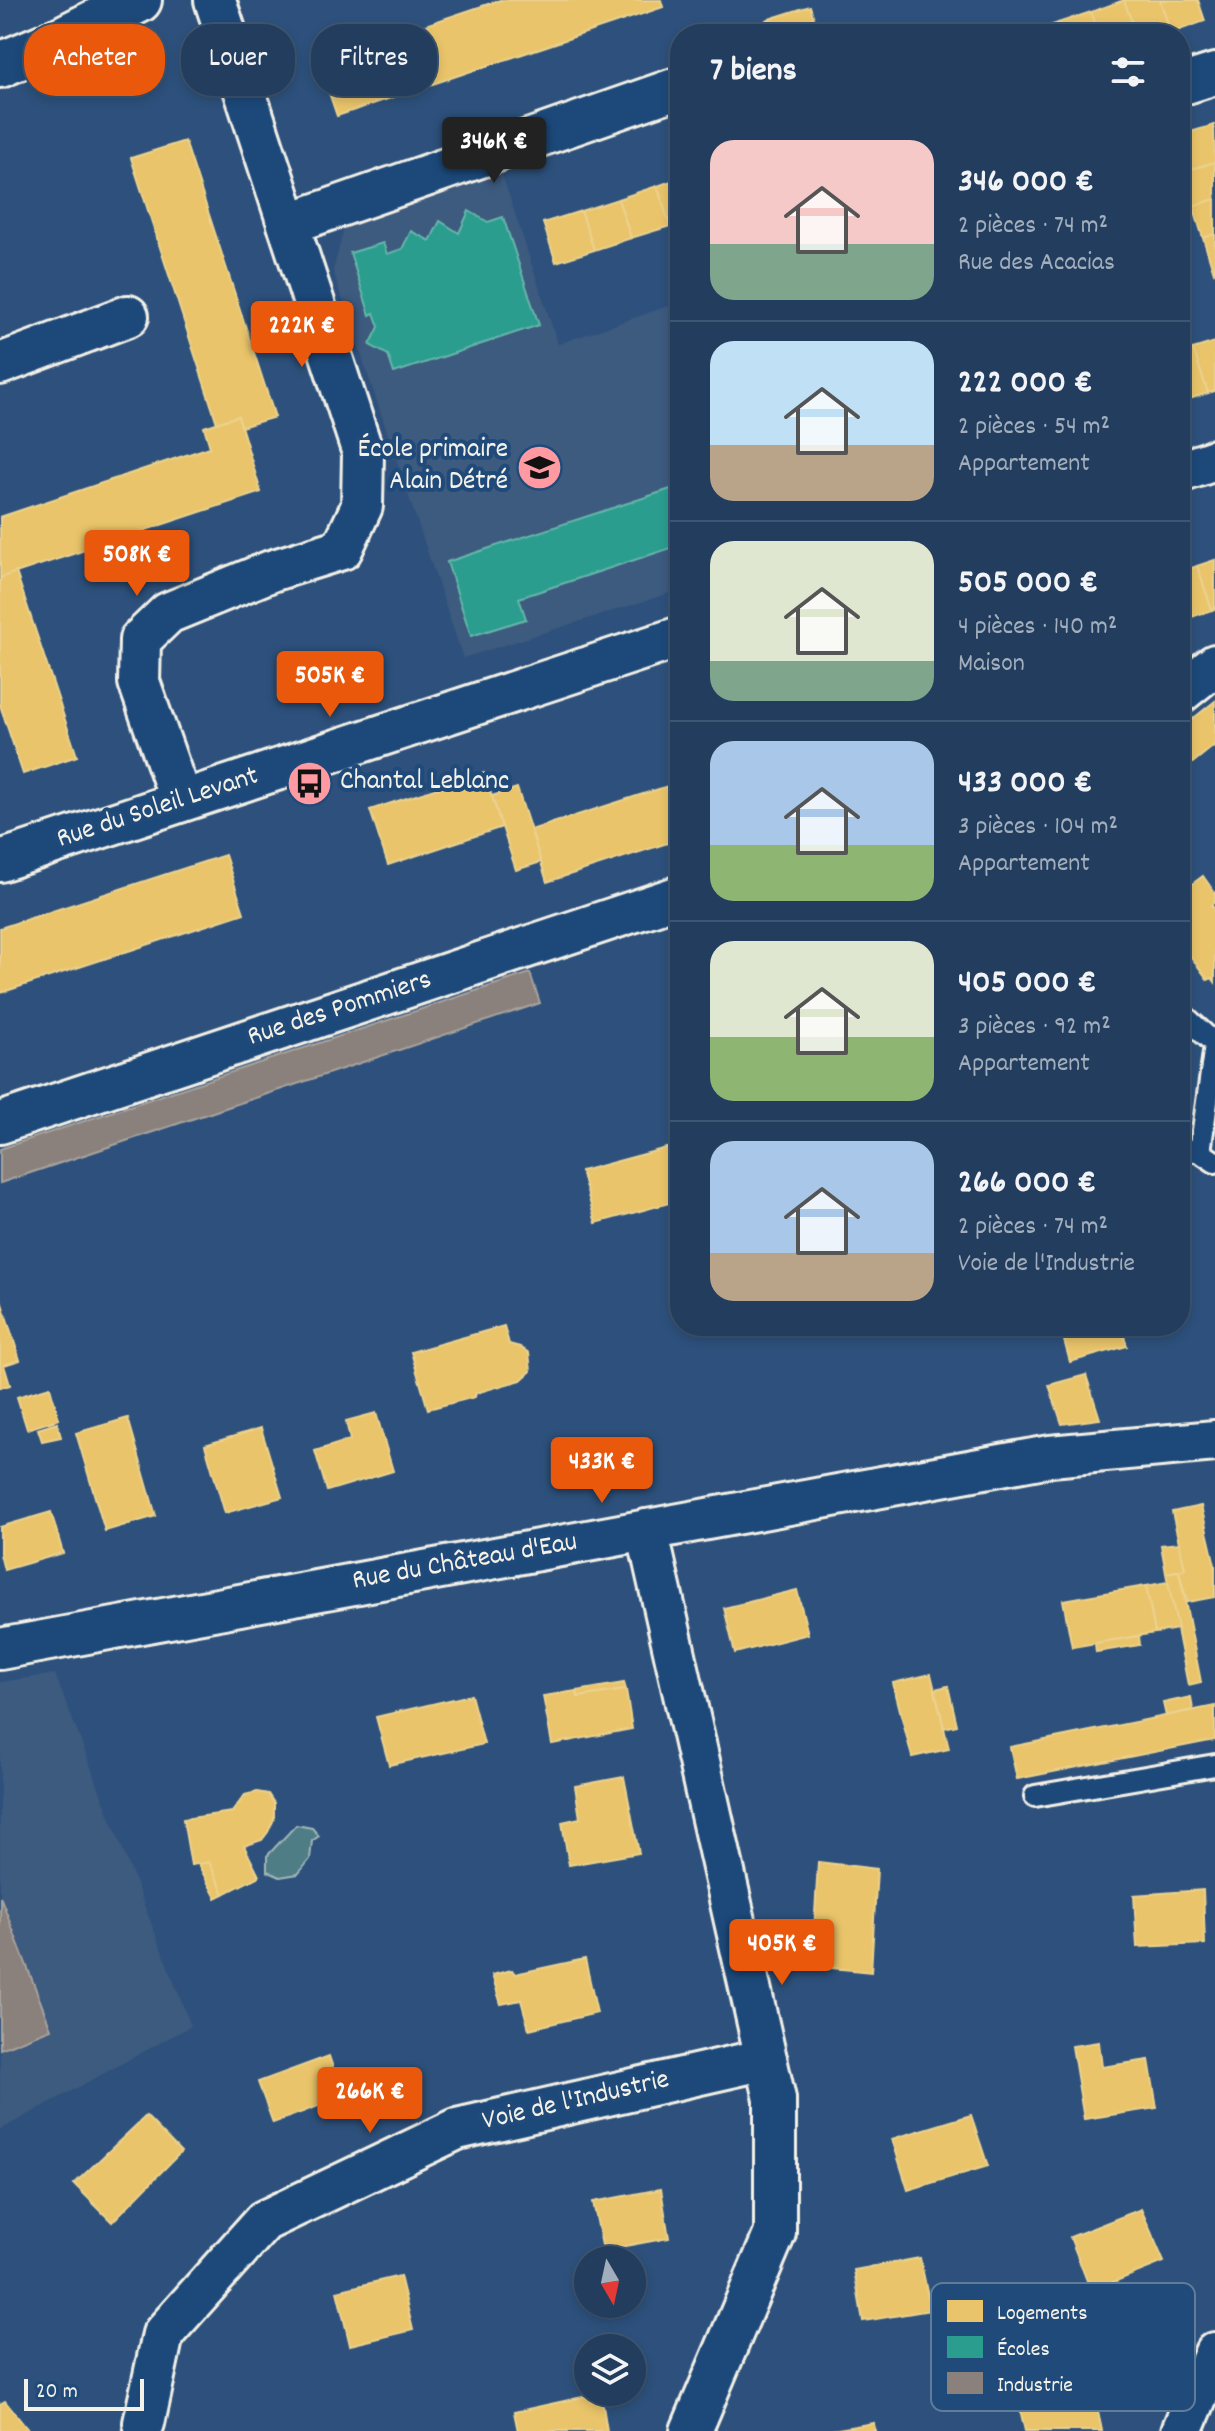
<!DOCTYPE html>
<html lang="fr">
<meta charset="utf-8">
<style>
body{margin:0;font-family:Dekko,sans-serif;background:#2e4866;color:#f1f3f6;height:100vh;display:flex;flex-direction:column;font-size:30px;white-space:nowrap}
*{box-sizing:border-box;margin:0}
p{font-size:26px;color:#a2aebc}
.icon{flex:none;width:44px;height:44px;fill:none;stroke:currentColor;stroke-width:2;stroke-linecap:round;stroke-linejoin:round}
.map{position:relative;flex:1;overflow:hidden}
.drawer{position:absolute;left:670px;top:24px;width:520px;height:1312px;display:flex;flex-direction:column;background:#223d5d;border-radius:32px;box-shadow:0 4px 12px #0003,0 0 0 2px #3f5672}
.drawer>*{flex:none}
.hud{position:absolute;left:24px;top:24px;width:526px;height:72px;display:flex;gap:16px}
.needle{width:52px;rotate:171deg}
.controls{position:absolute;left:574px;top:2246px;display:grid;gap:16px}
.controls a{display:grid;place-items:center;width:72px;height:72px;border-radius:50%;background:#223d5d;box-shadow:0 4px 12px #0003,0 0 0 2px #3f5672;font-size:40px}
.scale{position:absolute;left:24px;bottom:20px;width:120px;box-sizing:border-box;padding-left:8px;border:4px solid #f4f1e8;border-top:0;font-size:22px;line-height:28px;white-space:nowrap;color:#f4f1e8;-webkit-text-stroke:6px #1f4a7a;paint-order:stroke}
.price{position:absolute;translate:-50% -68px;padding:0 18px;border-radius:8px;background:#ea580c;color:#fff;font-size:26px;line-height:52px;filter:drop-shadow(0 2px 4px #0008)}
.price::after{content:'';position:absolute;left:50%;top:48px;width:24px;height:18px;margin-left:-12px;background:inherit;clip-path:polygon(0 0,100% 0,50% 100%)}
.price.on{background:#222;color:#fff}
ul{padding:0;list-style:none}
li{display:flex;align-items:center;gap:24px;height:200px;padding:0 40px}
li+li{border-top:2px solid #3f5672}
li span{display:grid;place-items:center;flex:none;width:224px;height:160px;border-radius:24px;color:#555}
li>.icon{margin-inline-start:auto}
span .icon{width:96px;height:96px;fill:#fffc;stroke-width:1}
li b{font-size:34px}
h2{display:flex;justify-content:space-between;align-items:center;height:96px;padding:0 40px;font-size:34px}
.pill{padding:0 28px;border-radius:32px;background:#223d5d;box-shadow:0 4px 12px #0003,0 0 0 2px #3f5672;font-size:28px;line-height:72px}
.pill.on{background:#ea580c;color:#fff}
.map>svg:first-child{display:block}
.built{fill:#3e5a7f}
.green{fill:#4f7d86;stroke:#a2b7b7;stroke-width:2}
.homes{fill:#e9c46a;stroke:#ecd290;stroke-width:2}
.schools{fill:#2a9d8f;stroke:#67b6aa;stroke-width:2}
.industry{fill:#8a817c;stroke:#aaa39c;stroke-width:2}
.lines{fill:none;stroke-linecap:round;stroke-linejoin:round}
.service-casing{stroke:#f4f1e8;stroke-width:26}
.minor-casing{stroke:#f4f1e8;stroke-width:46}
.tertiary-casing{stroke:#f4f1e8;stroke-width:50}
.service{stroke:#1f4a7a;stroke-width:20}
.minor{stroke:#1f4a7a;stroke-width:40}
.tertiary{stroke:#1f4a7a;stroke-width:44}
.labels{text-anchor:middle;dominant-baseline:central;stroke-width:8;stroke-linejoin:round;paint-order:stroke}
.poi-label{font-size:28px;fill:#f4f1e8;stroke:#1f4a7a;text-anchor:end}
.street-label{font-size:28px;fill:#f4f1e8;stroke:#1f4a7a}
.key{fill:#1f4a7a;stroke:#5f7c9b;stroke-width:2}
.key-label{font-size:22px;fill:#f4f1e8}
</style>
<div class="map">
<svg width="1215" height="2431" viewBox="0 0 1215 2431">
<rect width="100%" height="100%" fill="#2d517c"/>
<filter id="ink" filterUnits="userSpaceOnUse"><feTurbulence type="fractalNoise" baseFrequency=".0125" numOctaves="2"/><feDisplacementMap in="SourceGraphic" scale="16" xChannelSelector="R" yChannelSelector="G"/><feConvolveMatrix kernelMatrix="1 2 1 2 8 2 1 2 1" color-interpolation-filters="sRGB"/></filter>
<g filter="url(#ink)">
<g class="built">
<path d="M502 174 558 344 680 302V590L463 658 333 271 344 228Z"/>
<path d="M55 1674 191 2026 0 2130V1682Z"/>
</g>
<path class="green" d="M296 1825 312 1828 319 1836 312 1841 310 1859 298 1874 280 1877 267 1871V1856Z"/>
<g class="homes">
<path d="M500 0H661L663 7 337 116 318 61Z"/>
<path d="M1124 0 1136 34H1099L1091 12Z"/>
<path d="M1124 0H1160L1171 33 1136 34Z"/>
<path d="M1160 0H1198L1205 21 1171 33Z"/>
<path d="M810 6 819 34H771L766 20Z"/>
<path d="M1091 12 1099 34H1061L1058 23Z"/>
<path d="M1058 23 1061 34H1026Z"/>
<path d="M1214 125 1215 162 1182 172 1180 135Z"/>
<path d="M185 141 275 417 241 427 238 416 217 423 131 158Z"/>
<path d="M1215 162V199L1193 206 1182 172Z"/>
<path d="M680 178V223L670 226 657 186Z"/>
<path d="M657 186 670 226 631 238 618 199Z"/>
<path d="M618 199 631 238 594 250 581 211Z"/>
<path d="M1215 199V234L1203 238 1193 206Z"/>
<path d="M581 211 594 250 556 262 543 223Z"/>
<path d="M1215 234V272L1214 273 1203 238Z"/>
<path d="M1215 342V391L1208 393 1193 349Z"/>
<path d="M1193 349 1208 393 1180 402V354Z"/>
<path d="M238 416 261 492 0 578V517L210 447 204 427Z"/>
<path d="M1215 560V609L1212 610 1197 566Z"/>
<path d="M1197 566 1212 610 1180 621V572Z"/>
<path d="M16 572 77 756 23 774 0 705V578Z"/>
<path d="M1180 623 1187 644 1180 646Z"/>
<path d="M1215 701V745L1180 773V729Z"/>
<path d="M484 773 502 827 388 865 370 810Z"/>
<path d="M680 782V839L547 882 531 830Z"/>
<path d="M517 788 541 862 516 870 492 796Z"/>
<path d="M225 855 244 913 0 993V928Z"/>
<path d="M1203 876 1215 893V902L1211 905 1215 909V982L1212 978 1208 980 1180 942V893Z"/>
<path d="M674 1146 680 1166V1200L596 1223 581 1171Z"/>
<path d="M0 1297 20 1360 4 1365 10 1385 0 1388Z"/>
<path d="M504 1326 509 1344 520 1347 529 1353 531 1371 521 1380 476 1393 475 1397 428 1409 411 1352Z"/>
<path d="M1060 1326H1121L1127 1346 1070 1362Z"/>
<path d="M1086 1375 1100 1419 1062 1424 1049 1385Z"/>
<path d="M50 1387 59 1419 27 1429 17 1397Z"/>
<path d="M376 1413 393 1471 327 1491 315 1451 350 1440 346 1421Z"/>
<path d="M128 1418 156 1516 105 1531 76 1433Z"/>
<path d="M57 1423 61 1437 42 1441 38 1429Z"/>
<path d="M261 1428 282 1497 225 1513 205 1445Z"/>
<path d="M1201 1506 1215 1565V1597L1187 1602 1179 1571 1185 1569 1172 1512Z"/>
<path d="M51 1512 63 1553 4 1570 0 1554V1527Z"/>
<path d="M1179 1543 1185 1569 1166 1573 1161 1545Z"/>
<path d="M1179 1571 1201 1682 1188 1685 1166 1573Z"/>
<path d="M1168 1582 1178 1629 1155 1633 1146 1586Z"/>
<path d="M1146 1586 1155 1633 1072 1647 1063 1600Z"/>
<path d="M797 1590 808 1634 735 1653 724 1608Z"/>
<path d="M1139 1636 1140 1645 1096 1652 1095 1643Z"/>
<path d="M931 1674 949 1749 912 1757 893 1683Z"/>
<path d="M624 1683 626 1690 578 1697 577 1691Z"/>
<path d="M948 1686 957 1725 944 1728 935 1689Z"/>
<path d="M626 1690 632 1729 552 1744 543 1696 577 1691 578 1697Z"/>
<path d="M471 1695 484 1744 389 1765 376 1717Z"/>
<path d="M1191 1697 1193 1710 1166 1716 1163 1703Z"/>
<path d="M1215 1706V1740L1017 1779 1010 1747Z"/>
<path d="M624 1777 639 1853 569 1865 562 1822 580 1818 575 1786Z"/>
<path d="M257 1792 268 1794 274 1803V1819L268 1832 262 1840 244 1846 259 1876 224 1894 209 1862 191 1865 183 1819 232 1812 245 1795Z"/>
<path d="M209 1862 224 1894 216 1898 198 1864Z"/>
<path d="M818 1862 877 1869 871 1972 812 1966Z"/>
<path d="M1203 1890 1205 1944 1137 1947 1134 1895Z"/>
<path d="M585 1959 597 2013 529 2029 521 2000 501 2004 492 1975 512 1970 515 1974Z"/>
<path d="M1099 2042 1102 2067 1149 2060 1157 2108 1084 2119 1072 2046Z"/>
<path d="M329 2056 343 2097 273 2123 258 2082Z"/>
<path d="M971 2115 988 2166 908 2190 892 2139Z"/>
<path d="M146 2116 181 2152 112 2222 74 2184Z"/>
<path d="M661 2189 669 2238 603 2250 593 2202Z"/>
<path d="M1141 2209 1164 2262 1091 2291 1070 2237Z"/>
<path d="M920 2258 931 2310 863 2321 854 2270Z"/>
<path d="M400 2276 413 2330 350 2345 337 2291Z"/>
<path d="M1092 2381 1102 2431H1025L1017 2396Z"/>
<path d="M601 2393 607 2431H518L514 2412Z"/>
<path d="M5 2401 29 2431H0V2404Z"/>
<path d="M874 2423 875 2431H826Z"/>
</g>
<g class="schools">
<path d="M469 211 488 222 503 217 539 325 394 373 388 355 370 345 379 327 374 313 370 315 350 253 383 243 387 254 402 249 411 231 430 241 440 221 459 233Z"/>
<path d="M680 486V545L519 598 526 619 471 636 447 562Z"/>
</g>
<g class="industry">
<path d="M530 973 540 1003 0 1183V1149Z"/>
<path d="M0 1896 51 2029 0 2049Z"/>
</g>
<g class="lines">
<defs>
<g id="service">
<path d="M1180 1012 1214 1043"/>
<path d="M1180 1148 1200 1152 1215 1162"/>
<path d="M1200 1152 1215 1045"/>
<path d="M1035 1796 1215 1765"/>
</g>
<g id="minor">
<path d="M1180 85 1215 74"/>
<path d="M288 224 680 87"/>
<path d="M0 364 128 316"/>
<path d="M1180 472 1215 460"/>
<path d="M1180 693 1215 665"/>
<path d="M181 801 139 682 140 640 168 613 271 571 342 549 362 506 363 453 215 0"/>
<path d="M0 861 680 637"/>
<path d="M0 1123 680 896"/>
<path d="M647 1530 775 2099V2233L691 2431"/>
<path d="M0 1649 1050 1456 1215 1441"/>
<path d="M144 2423 163 2334 264 2221 457 2129 766 2059"/>
<path d="M1182 2431 1215 2353"/>
</g>
<path id="tertiary" d="M0 65 62 39 139 0"/>
</defs>
<use href="#service" class="service-casing"/>
<use href="#minor" class="minor-casing"/>
<use href="#tertiary" class="tertiary-casing"/>
<use href="#service" class="service"/>
<use href="#minor" class="minor"/>
<use href="#tertiary" class="tertiary"/>
</g>
</g>
<defs>
<symbol id="school-disc" viewBox="-11 -11 22 22"><circle r="9.5" fill="#ff9aa2" stroke="#1f4a7a"/><path d="M0-5L7-2L0 1L-7-2ZM-4 1L0 2.5L4 1V4Q0 6-4 4Z" fill="#111"/></symbol>
<symbol id="bus-disc" viewBox="-11 -11 22 22"><circle r="9.5" fill="#ff9aa2" stroke="#1f4a7a"/><path d="M-5-6H5V4H4V6H2V4H-2V6H-4V4H-5ZM-3.5-4V0h7V-4ZM-3.5 1.2v1.5H-2V1.2ZM2 1.2v1.5H3.5V1.2Z" fill="#111"/></symbol>
</defs>
<g fill-rule="evenodd">
<use href="#school-disc" x="514" y="442" width="51" height="51"/>
<use href="#bus-disc" x="284" y="758" width="51" height="51"/>
</g>
<g class="labels">
<g class="poi-label">
<text x="508" y="451">École primaire<tspan x="508" dy="32">Alain Détré</tspan></text>
<text x="340" y="783" text-anchor="start">Chantal Leblanc</text>
</g>
<g class="street-label">
<text transform="translate(158 809) rotate(-18)">Rue du Soleil Levant</text>
<text transform="translate(340 1010) rotate(-18)">Rue des Pommiers</text>
<text transform="translate(465 1563) rotate(-10)">Rue du Château d'Eau</text>
<text transform="translate(576 2102) rotate(-13)">Voie de l'Industrie</text>
</g>
</g>
<rect x="931" y="2283" width="264" height="128" rx="12" class="key"/>
<rect x="947" y="2300" width="36" height="22" fill="#e9c46a"/>
<rect x="947" y="2336" width="36" height="22" fill="#2a9d8f"/>
<rect x="947" y="2372" width="36" height="22" fill="#8a817c"/>
<g class="key-label">
<text x="997" y="2319">Logements</text>
<text x="997" y="2355">Écoles</text>
<text x="997" y="2391">Industrie</text>
</g>
</svg>
<div class="controls">
<a><svg class="needle" viewBox="-14 -14 28 28"><path d="M0-13l5 13h-10z" fill="#e53935"/><path d="M0 13l5-13h-10z" fill="#a2aebc"/></svg></a>
<a><svg class="icon" aria-label="layers" viewBox="0 0 24 24"><path d="M12 4l9 5-9 5-9-5zM3 14l9 5 9-5"/></svg></a>
</div>
<div class="scale">20 m</div>
<b class="price on" style="left:494px;top:185px">346K €</b>
<b class="price" style="left:302px;top:369px">222K €</b>
<b class="price" style="left:137px;top:598px">508K €</b>
<b class="price" style="left:330px;top:719px">505K €</b>
<b class="price" style="left:602px;top:1505px">433K €</b>
<b class="price" style="left:782px;top:1987px">405K €</b>
<b class="price" style="left:370px;top:2135px">266K €</b>
<div class="hud">
<a class="pill on">Acheter</a>
<a class="pill">Louer</a>
<a class="pill">Filtres</a>
</div>
<section class="drawer">
<h2>7 biens<svg class="icon" aria-label="filters" viewBox="0 0 24 24"><path d="M4 7h16M4 17h16"/><circle cx="9" cy="7" r="2"/><circle cx="15" cy="17" r="2"/></svg></h2>
<ul>
<li><span style="background:linear-gradient(#f6c9c9 65%,#7fa58c 0)"><svg class="icon" aria-label="home" viewBox="0 0 24 24"><path d="M3 11l9-7 9 7M6 9v11h12V9"/></svg></span><div><b>346 000 €</b><p>2 pièces · 74 m²</p><p>Rue des Acacias</p></div></li>
<li><span style="background:linear-gradient(#bfe0f5 65%,#b9a48a 0)"><svg class="icon" aria-label="home" viewBox="0 0 24 24"><path d="M3 11l9-7 9 7M6 9v11h12V9"/></svg></span><div><b>222 000 €</b><p>2 pièces · 54 m²</p><p>Appartement</p></div></li>
<li><span style="background:linear-gradient(#dfe7d0 75%,#7fa58c 0)"><svg class="icon" aria-label="home" viewBox="0 0 24 24"><path d="M3 11l9-7 9 7M6 9v11h12V9"/></svg></span><div><b>505 000 €</b><p>4 pièces · 140 m²</p><p>Maison</p></div></li>
<li><span style="background:linear-gradient(#a9c7e8 65%,#8fb573 0)"><svg class="icon" aria-label="home" viewBox="0 0 24 24"><path d="M3 11l9-7 9 7M6 9v11h12V9"/></svg></span><div><b>433 000 €</b><p>3 pièces · 104 m²</p><p>Appartement</p></div></li>
<li><span style="background:linear-gradient(#dfe7d0 60%,#8fb573 0)"><svg class="icon" aria-label="home" viewBox="0 0 24 24"><path d="M3 11l9-7 9 7M6 9v11h12V9"/></svg></span><div><b>405 000 €</b><p>3 pièces · 92 m²</p><p>Appartement</p></div></li>
<li><span style="background:linear-gradient(#a9c7e8 70%,#b9a48a 0)"><svg class="icon" aria-label="home" viewBox="0 0 24 24"><path d="M3 11l9-7 9 7M6 9v11h12V9"/></svg></span><div><b>266 000 €</b><p>2 pièces · 74 m²</p><p>Voie de l'Industrie</p></div></li>
</ul>
</section>
</div>
